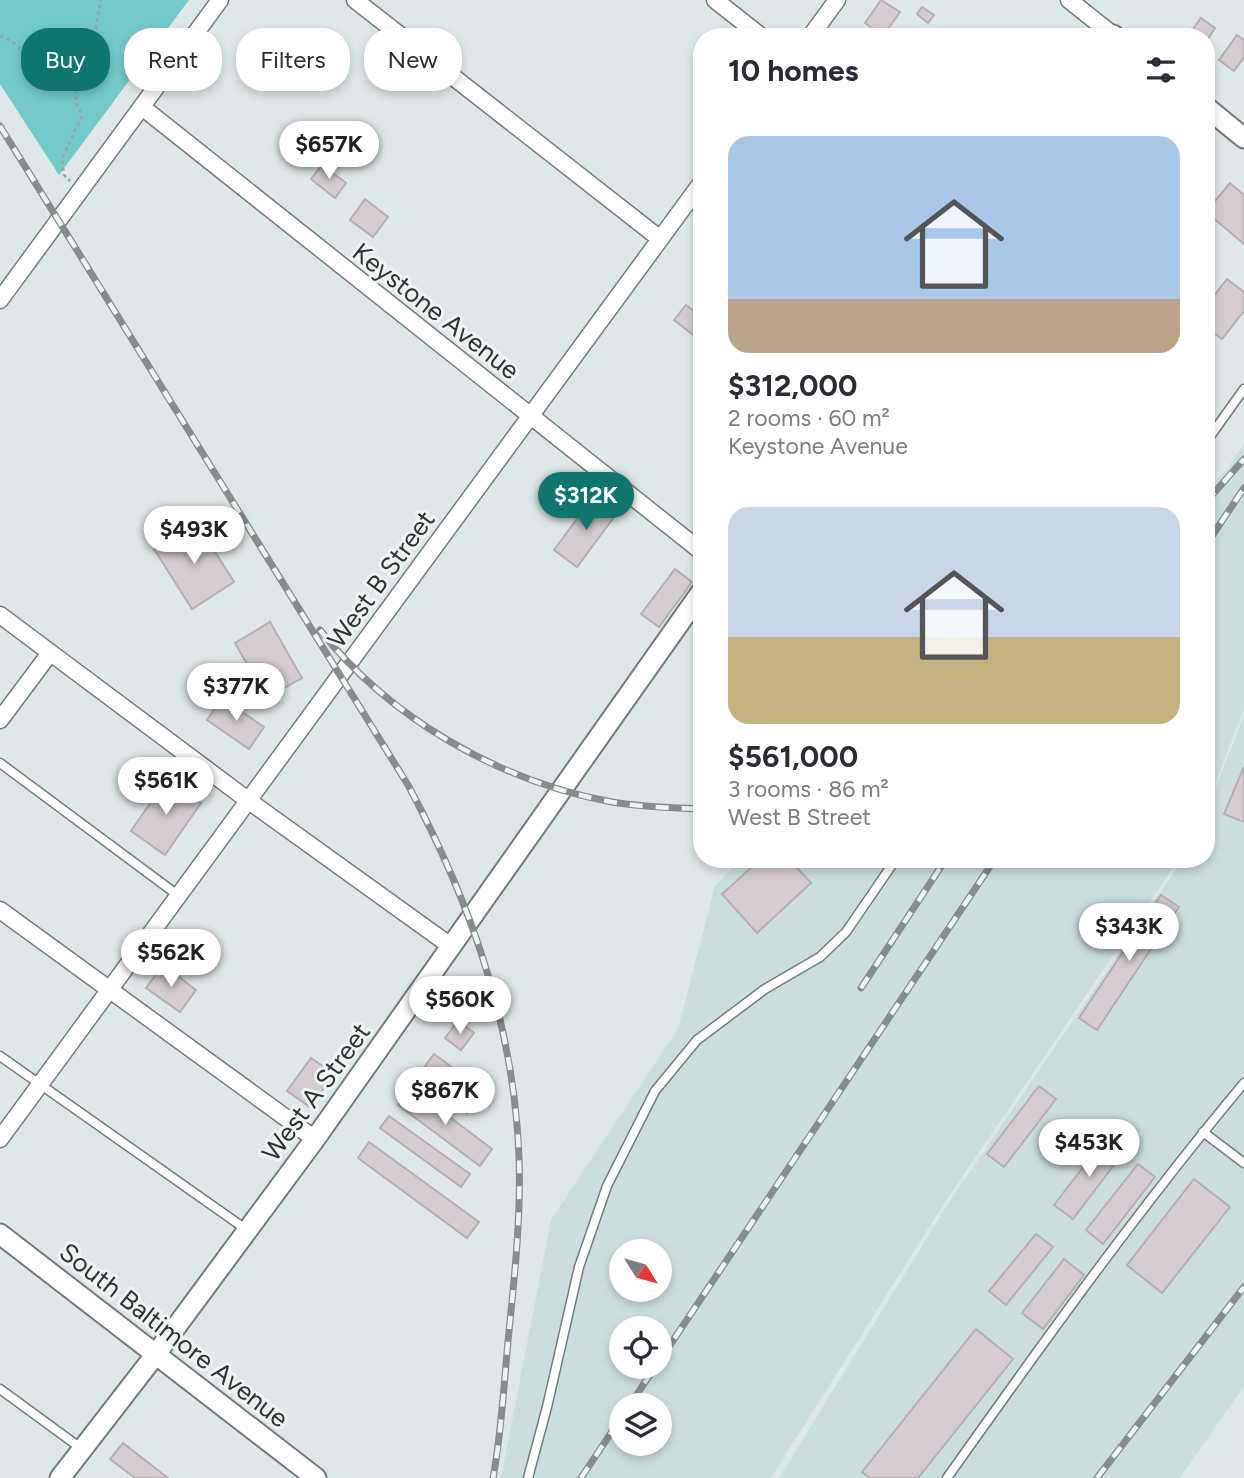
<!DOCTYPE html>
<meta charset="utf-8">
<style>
body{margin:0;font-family:Figtree,sans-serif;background:#f2f2f3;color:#2b2b33;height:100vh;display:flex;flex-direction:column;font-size:26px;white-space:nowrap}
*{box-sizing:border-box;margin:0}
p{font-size:23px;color:#7c7c81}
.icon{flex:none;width:38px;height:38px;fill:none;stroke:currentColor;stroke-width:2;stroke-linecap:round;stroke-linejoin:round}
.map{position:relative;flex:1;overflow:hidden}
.panel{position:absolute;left:693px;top:28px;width:522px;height:840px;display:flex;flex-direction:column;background:#fff;border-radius:28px;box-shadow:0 4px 10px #0003}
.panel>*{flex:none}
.banner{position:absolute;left:21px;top:28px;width:567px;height:63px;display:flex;gap:14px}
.needle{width:46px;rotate:127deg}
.controls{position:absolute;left:609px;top:1239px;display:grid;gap:14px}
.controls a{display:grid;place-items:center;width:63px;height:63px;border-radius:50%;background:#fff;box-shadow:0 4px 10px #0003;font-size:35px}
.price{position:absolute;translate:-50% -60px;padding:0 16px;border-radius:24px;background:#fff;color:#222;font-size:23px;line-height:46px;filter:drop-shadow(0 2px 4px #0008)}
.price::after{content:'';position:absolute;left:50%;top:42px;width:21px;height:16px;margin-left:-10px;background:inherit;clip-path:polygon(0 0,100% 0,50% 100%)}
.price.active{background:#0f766e;color:#fff}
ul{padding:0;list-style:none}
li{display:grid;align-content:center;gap:14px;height:371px;padding:0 35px}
li span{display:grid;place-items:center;height:217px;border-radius:21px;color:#555}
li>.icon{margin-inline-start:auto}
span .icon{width:126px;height:126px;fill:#fffc;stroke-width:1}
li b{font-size:30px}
h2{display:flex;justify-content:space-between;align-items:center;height:84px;padding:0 35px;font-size:30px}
.tag{padding:0 24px;border-radius:28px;background:#fff;box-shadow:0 4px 10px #0003;font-size:24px;line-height:63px}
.tag.active{background:#0f766e;color:#fff}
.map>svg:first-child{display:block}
.built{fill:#cbdedd;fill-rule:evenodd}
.green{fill:#72c9c7}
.building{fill:#d4ccd0;stroke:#b6aeb1;stroke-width:2}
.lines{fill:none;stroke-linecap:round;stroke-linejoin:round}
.service-casing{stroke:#747c7b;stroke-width:11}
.minor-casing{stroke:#747c7b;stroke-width:19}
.tertiary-casing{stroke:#747c7b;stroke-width:23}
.path{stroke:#9aa1a0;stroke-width:2.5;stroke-dasharray:3.5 3.5;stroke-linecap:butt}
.service{stroke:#fff;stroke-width:8}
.minor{stroke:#fff;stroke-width:16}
.tertiary{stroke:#fff;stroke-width:19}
.rail-casing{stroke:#868d8c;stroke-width:7}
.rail{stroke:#edf5f5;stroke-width:4.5;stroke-dasharray:13;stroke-linecap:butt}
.labels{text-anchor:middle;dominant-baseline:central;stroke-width:6;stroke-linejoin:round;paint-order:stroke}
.street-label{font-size:26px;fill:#2f3332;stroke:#edf5f5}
</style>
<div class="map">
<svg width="1244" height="1478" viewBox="0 0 1244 1478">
<rect width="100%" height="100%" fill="#dfe8e8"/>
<g class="built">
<path d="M1244 443V709L1206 807V492L1227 469Z"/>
<path d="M1244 715V1386L1180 1478H779L946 1207 1183 859H1206V814Z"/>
<path d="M741 859H1179L945 1202 771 1478H501L551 1220 678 1029 715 886ZM621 1251H660V1290H621ZM621 1328H660V1367H621ZM621 1405H660V1444H621Z"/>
</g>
<path class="green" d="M0 0H189L59 175 0 84Z"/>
<g class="building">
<path d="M881 0 900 12 883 36 865 23Z"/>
<path d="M922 7 934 15 928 23 917 14Z"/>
<path d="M1201 18 1215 28 1206 42V37H1187Z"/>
<path d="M1237 35 1244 40V57L1234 71 1219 60Z"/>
<path d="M322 165 346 183 335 198 311 179Z"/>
<path d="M1230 183 1244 195V244L1206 212Z"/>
<path d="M365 199 388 217 373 237 350 220Z"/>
<path d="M1227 279 1244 292V311L1222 339 1206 327V306Z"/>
<path d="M686 305 702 317V342L674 320Z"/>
<path d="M594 496 617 513 577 567 554 550Z"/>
<path d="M197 523 234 582 192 609 154 549Z"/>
<path d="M675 569 692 582 659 627 641 614Z"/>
<path d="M270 622 302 678 266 698 235 643Z"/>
<path d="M222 698 264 727 249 749 207 720Z"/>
<path d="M1244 767V822L1224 814Z"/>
<path d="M166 780 201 803 165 855 131 831Z"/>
<path d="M761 859H789L811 883 757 933 722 894Z"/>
<path d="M1161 895 1179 907 1097 1030 1079 1018Z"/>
<path d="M163 965 196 990 180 1012 146 988Z"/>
<path d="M458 1021 474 1033 461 1050 445 1038Z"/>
<path d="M434 1054 483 1090 467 1113 417 1077Z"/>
<path d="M311 1058 334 1074 310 1107 287 1091Z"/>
<path d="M1039 1086 1056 1099 1004 1167 987 1154Z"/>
<path d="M411 1088 492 1149 480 1166 398 1105Z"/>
<path d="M389 1116 470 1174 461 1187 380 1128Z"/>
<path d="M1105 1139 1123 1153 1073 1219 1054 1205Z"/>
<path d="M369 1142 479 1222 467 1238 358 1158Z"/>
<path d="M1138 1164 1155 1177 1103 1244 1086 1230Z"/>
<path d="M1194 1179 1230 1207 1162 1293 1127 1265Z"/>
<path d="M1036 1234 1053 1247 1006 1305 989 1291Z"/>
<path d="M1064 1259 1084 1275 1043 1329 1022 1313Z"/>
<path d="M976 1329 1013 1359 918 1478H870L862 1472Z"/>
<path d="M123 1443 168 1478H135L110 1459Z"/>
</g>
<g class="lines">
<defs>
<g id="service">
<path d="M1206 442 1244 389"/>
<path d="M0 763 179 896"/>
<path d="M0 1056 247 1230"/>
<path d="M1203 1132 1244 1163"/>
<path d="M0 1389 82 1449"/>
<path d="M528 1478 547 1407 579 1267 607 1186 655 1091 697 1040 765 989 820 957 846 932 896 859"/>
<path d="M947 1478C1042 1344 1138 1210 1244 1083"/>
</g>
<g id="minor">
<path d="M355 0 659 238"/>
<path d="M715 0 762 37"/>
<path d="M1069 0 1113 35"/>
<path d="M810 37 837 0"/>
<path d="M142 107 702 552"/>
<path d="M0 300 220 0"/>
<path d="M0 615 249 801 452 947"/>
<path d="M0 720 50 653"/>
<path d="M0 910 315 1139"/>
<path d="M0 1139 702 182"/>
</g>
<g id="tertiary">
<path d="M1112 37 1113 35 1116 37"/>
<path d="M1206 107 1244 138"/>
<path d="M0 1234 316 1478"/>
<path d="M60 1478 156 1354 315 1139 702 591"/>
</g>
</defs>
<use href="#service" class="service-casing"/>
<use href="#minor" class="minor-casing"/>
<use href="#tertiary" class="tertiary-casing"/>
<g class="path">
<path d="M0 36C27 44 36 79 60 85 65 86 71 85 76 86V103L82 116 62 158 64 175 70 181"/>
<path d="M76 86 87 76 101 0"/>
</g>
<use href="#service" class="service"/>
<use href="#minor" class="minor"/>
<use href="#tertiary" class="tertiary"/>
<defs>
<g id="rail">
<path d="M0 126 408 785C470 901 514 1024 519 1157 521 1215 515 1273 509 1331 504 1380 502 1430 493 1478"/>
<path d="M1206 502 1244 459"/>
<path d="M1206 545 1244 488"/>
<path d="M320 630C390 719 501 782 612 802 641 807 672 808 702 809"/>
<path d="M861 988 946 859"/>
<path d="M660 1360 995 859"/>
<path d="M630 1405 655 1367"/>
<path d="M581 1478 621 1418"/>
<path d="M1097 1478 1244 1287"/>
</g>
</defs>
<use href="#rail" class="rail-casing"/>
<use href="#rail" class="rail"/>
</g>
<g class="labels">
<g class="street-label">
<text transform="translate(436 311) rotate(38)">Keystone Avenue</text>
<text transform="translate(381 579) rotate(-54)">West B Street</text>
<text transform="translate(316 1092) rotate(-54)">West A Street</text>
<text transform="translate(174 1335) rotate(38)">South Baltimore Avenue</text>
</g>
</g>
</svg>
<div class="controls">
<a><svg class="needle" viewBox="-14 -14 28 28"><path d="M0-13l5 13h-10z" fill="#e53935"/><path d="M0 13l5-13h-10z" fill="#7c7c81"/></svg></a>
<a><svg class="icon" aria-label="locate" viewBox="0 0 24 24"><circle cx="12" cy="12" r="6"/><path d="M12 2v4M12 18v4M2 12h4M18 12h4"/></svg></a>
<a><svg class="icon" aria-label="layers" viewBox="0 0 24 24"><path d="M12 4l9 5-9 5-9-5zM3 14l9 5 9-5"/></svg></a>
</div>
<b class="price" style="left:329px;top:181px">$657K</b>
<b class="price active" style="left:586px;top:532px">$312K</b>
<b class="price" style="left:194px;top:566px">$493K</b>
<b class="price" style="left:236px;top:723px">$377K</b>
<b class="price" style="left:166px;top:817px">$561K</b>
<b class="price" style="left:1129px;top:963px">$343K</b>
<b class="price" style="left:171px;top:989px">$562K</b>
<b class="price" style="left:460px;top:1036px">$560K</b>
<b class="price" style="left:445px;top:1127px">$867K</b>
<b class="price" style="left:1089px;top:1179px">$453K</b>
<div class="banner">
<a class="tag active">Buy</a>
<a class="tag">Rent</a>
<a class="tag">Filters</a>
<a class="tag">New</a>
</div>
<section class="panel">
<h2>10 homes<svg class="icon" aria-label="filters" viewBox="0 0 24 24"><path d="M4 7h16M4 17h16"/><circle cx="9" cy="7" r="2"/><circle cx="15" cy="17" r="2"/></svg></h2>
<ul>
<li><span style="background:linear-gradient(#a9c7e8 75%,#b9a48a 0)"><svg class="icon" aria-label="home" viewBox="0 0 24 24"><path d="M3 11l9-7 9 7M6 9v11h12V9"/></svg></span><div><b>$312,000</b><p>2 rooms · 60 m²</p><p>Keystone Avenue</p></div></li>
<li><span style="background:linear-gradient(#c9d6e8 60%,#c2b280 0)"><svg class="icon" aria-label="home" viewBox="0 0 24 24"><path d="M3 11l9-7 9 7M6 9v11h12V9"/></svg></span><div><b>$561,000</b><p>3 rooms · 86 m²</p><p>West B Street</p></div></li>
</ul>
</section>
</div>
